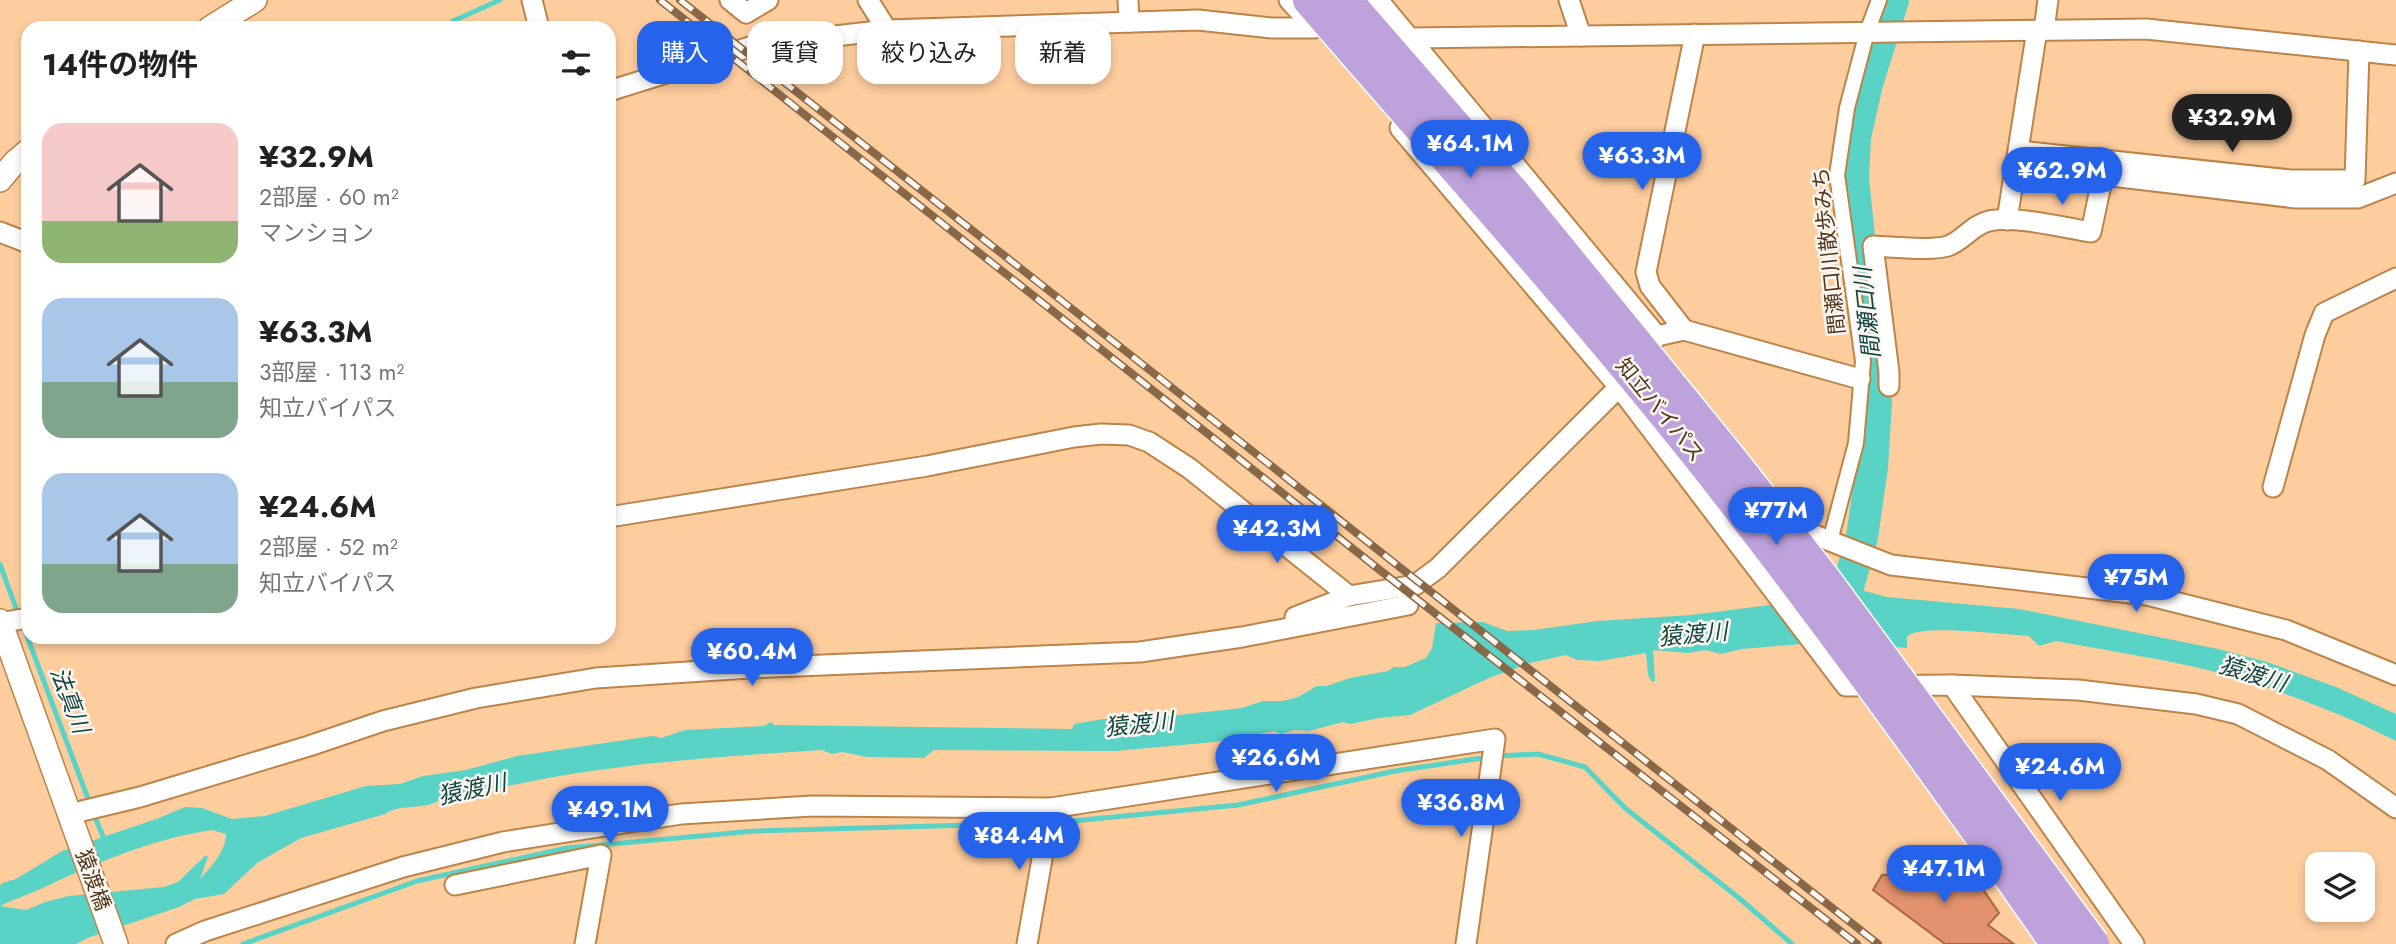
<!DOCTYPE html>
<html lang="ja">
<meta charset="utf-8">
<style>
body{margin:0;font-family:Jost,"Noto Sans JP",sans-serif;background:#f6f6f6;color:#222;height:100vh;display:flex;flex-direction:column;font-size:26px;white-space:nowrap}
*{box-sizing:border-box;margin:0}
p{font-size:23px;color:#767676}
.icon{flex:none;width:38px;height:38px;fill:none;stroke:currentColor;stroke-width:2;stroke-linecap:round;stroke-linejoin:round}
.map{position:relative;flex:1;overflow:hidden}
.sheet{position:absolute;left:21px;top:21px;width:595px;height:623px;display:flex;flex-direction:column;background:#fff;border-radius:21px;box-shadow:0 4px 10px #0003}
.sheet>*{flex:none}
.hud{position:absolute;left:637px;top:21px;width:665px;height:63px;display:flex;gap:14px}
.fabs{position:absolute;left:2305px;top:852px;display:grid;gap:14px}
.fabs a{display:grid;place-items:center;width:70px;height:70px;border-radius:14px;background:#fff;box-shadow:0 4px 10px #0003;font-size:35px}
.price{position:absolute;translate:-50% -60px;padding:0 16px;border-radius:24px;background:#2563eb;color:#fff;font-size:23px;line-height:46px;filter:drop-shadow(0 2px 4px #0008)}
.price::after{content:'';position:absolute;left:50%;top:42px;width:21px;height:16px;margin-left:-10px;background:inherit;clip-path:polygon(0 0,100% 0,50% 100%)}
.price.active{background:#222;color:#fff}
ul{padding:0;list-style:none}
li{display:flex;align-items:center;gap:21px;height:175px;padding:0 21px}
li span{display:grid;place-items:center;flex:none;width:196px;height:140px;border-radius:21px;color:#555}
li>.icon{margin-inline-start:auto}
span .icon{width:84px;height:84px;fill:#fffc;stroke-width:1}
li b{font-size:30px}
h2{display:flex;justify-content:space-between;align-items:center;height:84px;padding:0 21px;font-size:30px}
.tag{padding:0 24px;border-radius:21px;background:#fff;box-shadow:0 4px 10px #0003;font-size:24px;line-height:63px}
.tag.active{background:#2563eb;color:#fff}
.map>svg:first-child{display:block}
.water{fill:#58d3c6;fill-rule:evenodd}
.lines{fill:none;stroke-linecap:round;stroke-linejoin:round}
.stream{stroke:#58d3c6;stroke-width:5}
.river{stroke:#58d3c6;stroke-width:32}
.building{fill:#e2926c;stroke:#ab6543;stroke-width:2}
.pedestrian-casing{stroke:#bc8448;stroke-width:18}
.minor-casing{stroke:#bc8448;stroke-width:23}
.tertiary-casing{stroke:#bc8448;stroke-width:26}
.pedestrian{stroke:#fff;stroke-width:14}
.minor{stroke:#fff;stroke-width:19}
.tertiary{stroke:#fff;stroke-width:23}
.rail-casing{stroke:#896848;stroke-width:8}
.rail{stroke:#fef7f1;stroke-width:5;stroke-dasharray:16;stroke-linecap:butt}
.trunk-bridge-casing{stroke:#fff;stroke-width:35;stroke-linecap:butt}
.trunk-bridge{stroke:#bea2dc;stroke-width:32}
.labels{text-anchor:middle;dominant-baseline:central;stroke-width:5;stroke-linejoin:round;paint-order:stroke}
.street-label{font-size:21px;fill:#4e361d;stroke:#fef7f1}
.water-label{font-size:23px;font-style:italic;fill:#0f4742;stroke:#fef7f1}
</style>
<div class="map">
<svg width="2396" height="944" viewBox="0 0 2396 944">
<rect width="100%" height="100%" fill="#fecd9e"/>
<path class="water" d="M1845 578 1854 580 1853 588 1887 597 2019 609 2218 649 2267 662 2336 687 2396 714V741C2343 714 2287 693 2230 676 2174 660 2113 652 2056 641L2039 646 2029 636C2008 635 1917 623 1907 637V648L1824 642 1742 649 1721 654 1706 650 1688 653 1653 650 1655 681 1652 682 1648 675 1646 653 1600 661 1577 660 1566 655 1530 663 1489 678 1410 715 1379 718 1350 724 1343 722 1309 731 1294 730 1281 734 1275 731 1214 742 1116 751 934 750 924 758 867 757 842 752 832 754 822 750C713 757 605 764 499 788 483 792 465 792 451 796 444 797 438 802 431 804 416 809 400 804 385 814L301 838 257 863 224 894 195 899 179 907 90 937 76 944H0V886L2 883 16 879 62 851 159 818 185 807 202 808 232 819 265 816 366 786 400 784 423 776 466 770 517 756 652 736 661 738 685 730 764 726 771 722 774 725 1072 729 1074 724 1103 719 1132 720 1242 708 1263 701H1283L1298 697 1317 686H1327L1350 678 1388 671 1394 667H1405L1426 658 1432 648 1436 623 1483 622 1507 631 1534 630 1597 621 1691 615 1770 605 1835 609ZM212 830 226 834C226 851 211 867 200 879L208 857 206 855 178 882 164 887 69 896 45 902 26 910 0 906C12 900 24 896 36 891 92 865 149 839 212 830Z"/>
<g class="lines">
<g class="stream">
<path d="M443 28 453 21 500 0"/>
<path d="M0 564 18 614"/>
<path d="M22 623 90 804"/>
<path d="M1498 756 1538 754 1585 767 1625 808 1739 898 1792 944"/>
<path d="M93 813 106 843"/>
<path d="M1052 823 1238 805 1395 771 1489 757"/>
<path d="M243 944 417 881 567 848 755 831 1043 823"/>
</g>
<path class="river" d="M1839 619 1862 537 1872 467 1876 403 1853 179 1855 137 1867 84 1893 0"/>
</g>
<path class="building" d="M1970 870 1999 913 1988 925 2014 944H1945L1873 890 1882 875Z"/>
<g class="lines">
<defs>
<path id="pedestrian" d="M1830 541 1856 443 1863 361 1837 175 1847 108 1867 32 1879 0"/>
<g id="minor">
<path d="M532 0 539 28"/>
<path d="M730 0 746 13 768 0"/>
<path d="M868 0 887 30"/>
<path d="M1128 0 1129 22"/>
<path d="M1289 0 1312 25"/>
<path d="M1378 0 1657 336"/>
<path d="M1569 0 1581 36"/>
<path d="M2044 30 2048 0"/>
<path d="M1381 55 1412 38 2146 29 2396 55"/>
<path d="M609 91 756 45 887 30 1198 20 1272 28H1315L1320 26"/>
<path d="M1400 128 1619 387 1846 686 1952 685 2078 690 2196 704 2238 714 2328 760 2396 808"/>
<path d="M2019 151 2291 180H2355L2359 51"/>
<path d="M2007 220 2037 30"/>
<path d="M0 232 28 243"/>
<path d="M1684 330 1650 286 1646 272 1695 34"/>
<path d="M1889 386V372L1873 246C1890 247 1934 251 1948 246 1964 240 1972 225 1989 221 2013 215 2065 228 2091 232L2103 175 2296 198H2358L2396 183"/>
<path d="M2273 487 2315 335 2324 313 2396 278"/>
<path d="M609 517 927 466 1074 437 1101 434 1129 435 1149 442 1189 468 1349 596 1415 585 1438 568 1619 387 1657 336 1684 330 1860 379"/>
<path d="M1783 526H1792L1891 565 2147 595 2286 630 2396 675"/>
<path d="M1295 617 1349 596"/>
<path d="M0 623 28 618"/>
<path d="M1952 685 2134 944"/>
<path d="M82 811 140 797 309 746 383 721 476 698 596 678 749 668 1140 652 1242 637 1408 605"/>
<path d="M455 885 601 855 585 944"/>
<path d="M176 944 205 931 403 867 503 842 681 814 812 806 1051 808 1495 739 1466 944"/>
<path d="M1027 944 1051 808"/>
</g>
<g id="tertiary">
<path d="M210 28 255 0"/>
<path d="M0 180 15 162 28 151"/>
<path d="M0 621 116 944"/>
</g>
</defs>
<use href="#pedestrian" class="pedestrian-casing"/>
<use href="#minor" class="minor-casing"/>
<use href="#tertiary" class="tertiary-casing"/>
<use href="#pedestrian" class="pedestrian"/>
<use href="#minor" class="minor"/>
<use href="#tertiary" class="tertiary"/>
<defs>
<g id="rail">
<path d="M660 0 1381 571 1857 944"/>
<path d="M680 0 1878 944"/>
</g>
</defs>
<use href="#rail" class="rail-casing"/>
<use href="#rail" class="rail"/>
<defs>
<g id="trunk-bridge">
<path d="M1309 0C1447 160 1590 318 1721 485 1837 634 1948 788 2057 944"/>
<path d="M1346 0 1514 193 1733 462 1825 580 2093 944"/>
</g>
</defs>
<use href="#trunk-bridge" class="trunk-bridge-casing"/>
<use href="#trunk-bridge" class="trunk-bridge"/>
</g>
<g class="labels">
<g class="street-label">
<text transform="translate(1829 251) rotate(-96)">間瀬口川散歩みち</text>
<text transform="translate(1660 410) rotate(51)">知立バイパス</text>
<text transform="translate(93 880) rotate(70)">猿渡橋</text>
</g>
<g class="water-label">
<text transform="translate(1867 313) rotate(-96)">間瀬口川</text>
<text transform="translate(1693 634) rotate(-5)">猿渡川</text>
<text transform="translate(2253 674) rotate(17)">猿渡川</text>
<text transform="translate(70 700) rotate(69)">法真川</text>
<text transform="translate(1139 724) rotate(-6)">猿渡川</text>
<text transform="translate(472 789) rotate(-12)">猿渡川</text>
</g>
</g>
</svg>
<div class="fabs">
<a><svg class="icon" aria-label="layers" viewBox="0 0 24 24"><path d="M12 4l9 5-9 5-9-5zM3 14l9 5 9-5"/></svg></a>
</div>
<b class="price active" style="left:2232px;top:154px">¥32.9M</b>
<b class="price" style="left:1470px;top:180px">¥64.1M</b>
<b class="price" style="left:1642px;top:192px">¥63.3M</b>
<b class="price" style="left:2062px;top:207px">¥62.9M</b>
<b class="price" style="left:1776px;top:547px">¥77M</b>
<b class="price" style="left:1277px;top:565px">¥42.3M</b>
<b class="price" style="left:2136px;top:614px">¥75M</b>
<b class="price" style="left:752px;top:688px">¥60.4M</b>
<b class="price" style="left:1276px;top:794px">¥26.6M</b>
<b class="price" style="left:2060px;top:803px">¥24.6M</b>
<b class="price" style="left:1461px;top:839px">¥36.8M</b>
<b class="price" style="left:610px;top:846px">¥49.1M</b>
<b class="price" style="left:1019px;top:872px">¥84.4M</b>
<b class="price" style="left:1944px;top:905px">¥47.1M</b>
<div class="hud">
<a class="tag active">購入</a>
<a class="tag">賃貸</a>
<a class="tag">絞り込み</a>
<a class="tag">新着</a>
</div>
<section class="sheet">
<h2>14件の物件<svg class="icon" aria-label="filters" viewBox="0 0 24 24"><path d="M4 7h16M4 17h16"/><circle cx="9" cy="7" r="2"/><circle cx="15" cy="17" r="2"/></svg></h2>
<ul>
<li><span style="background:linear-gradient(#f6c9c9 70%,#8fb573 0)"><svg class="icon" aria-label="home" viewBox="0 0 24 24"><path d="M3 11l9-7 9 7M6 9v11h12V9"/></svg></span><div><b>¥32.9M</b><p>2部屋 · 60 m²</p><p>マンション</p></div></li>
<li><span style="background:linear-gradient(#a9c7e8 60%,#7fa58c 0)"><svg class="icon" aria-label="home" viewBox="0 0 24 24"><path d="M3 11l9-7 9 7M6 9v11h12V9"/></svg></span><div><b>¥63.3M</b><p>3部屋 · 113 m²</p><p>知立バイパス</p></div></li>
<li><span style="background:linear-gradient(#a9c7e8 65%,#7fa58c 0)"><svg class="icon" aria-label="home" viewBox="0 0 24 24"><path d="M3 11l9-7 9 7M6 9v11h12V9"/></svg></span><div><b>¥24.6M</b><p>2部屋 · 52 m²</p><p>知立バイパス</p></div></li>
</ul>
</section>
</div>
